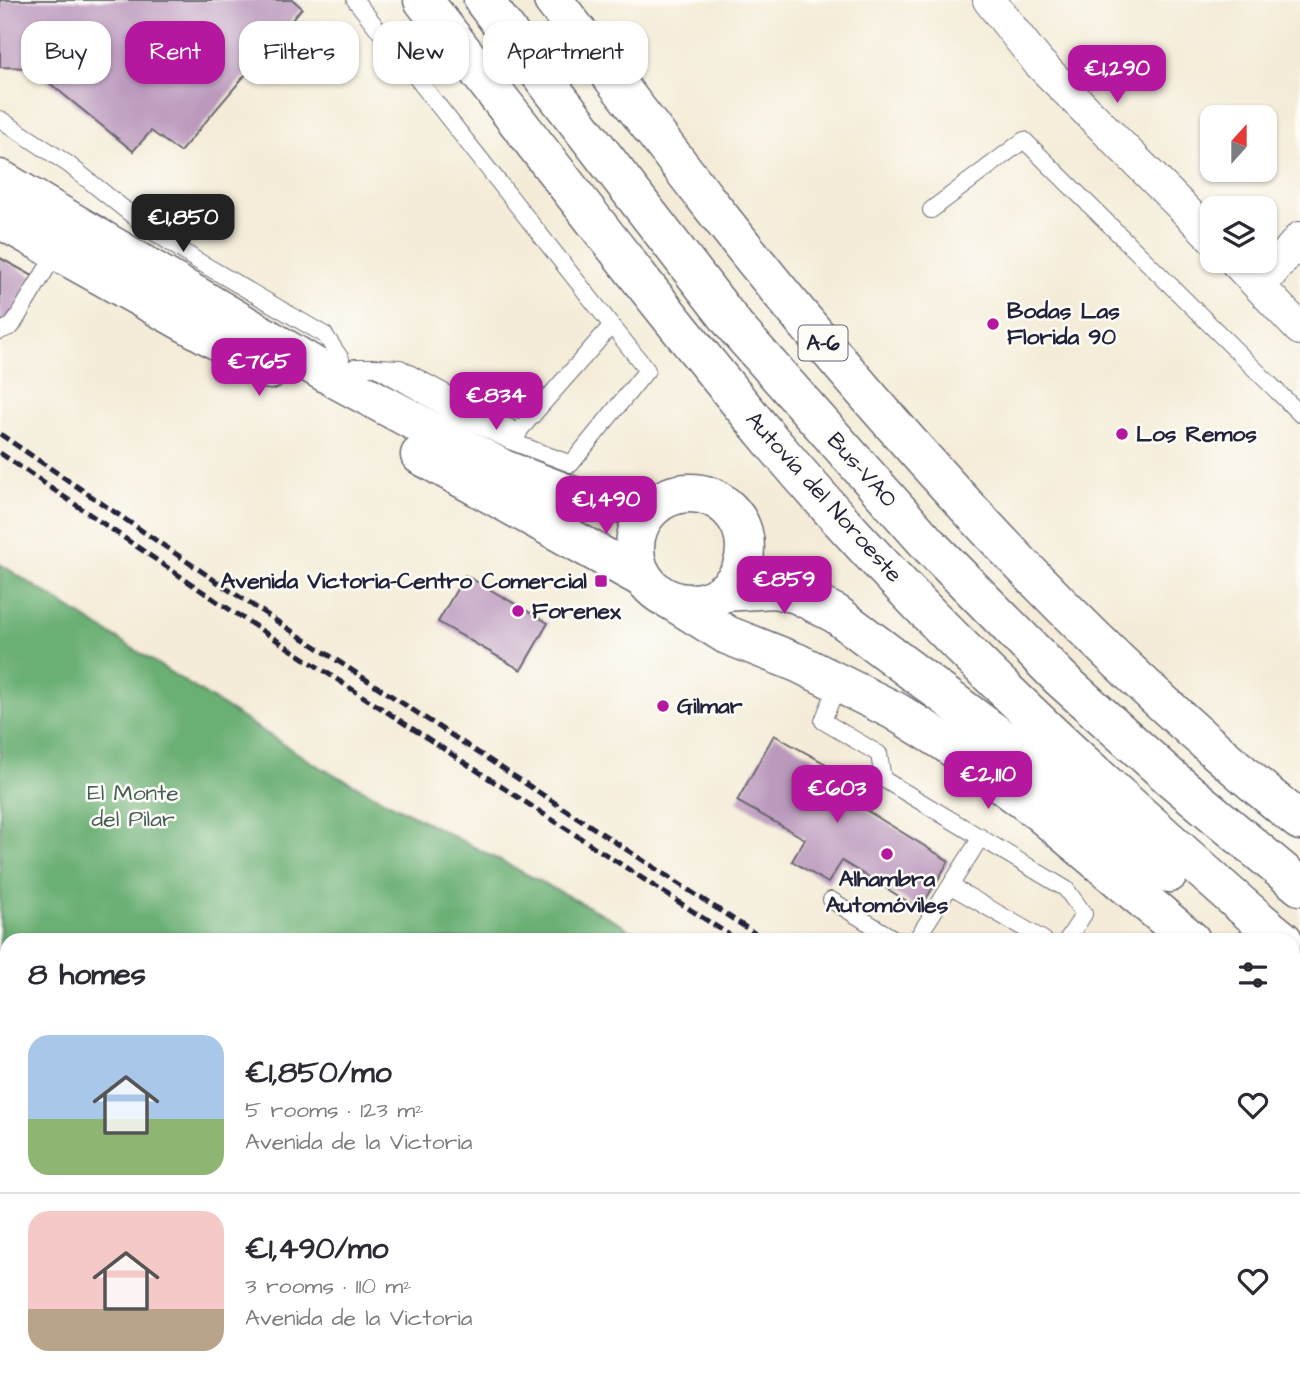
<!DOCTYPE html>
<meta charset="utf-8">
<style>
body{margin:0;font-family:"Architects Daughter",sans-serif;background:#f7f7f7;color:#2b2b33;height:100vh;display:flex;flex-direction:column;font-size:26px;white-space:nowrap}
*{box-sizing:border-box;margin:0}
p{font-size:23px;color:#7c7c81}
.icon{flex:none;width:38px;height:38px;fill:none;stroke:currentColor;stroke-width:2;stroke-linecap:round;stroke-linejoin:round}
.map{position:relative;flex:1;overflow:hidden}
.details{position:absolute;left:0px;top:933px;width:1300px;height:450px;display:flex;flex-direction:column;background:#fff;border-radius:21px 21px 0 0;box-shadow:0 2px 5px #0004}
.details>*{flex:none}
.banner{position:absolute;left:21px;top:21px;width:700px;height:63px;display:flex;gap:14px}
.needle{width:46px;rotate:21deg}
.fabs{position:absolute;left:1200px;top:105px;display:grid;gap:14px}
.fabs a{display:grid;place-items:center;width:77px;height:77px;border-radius:14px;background:#fff;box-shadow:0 2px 5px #0004;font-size:35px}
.price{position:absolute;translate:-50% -60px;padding:0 16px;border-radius:14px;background:#b5179e;color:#fff;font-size:23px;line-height:46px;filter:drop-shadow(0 2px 4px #0008)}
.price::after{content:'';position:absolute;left:50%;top:42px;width:21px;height:16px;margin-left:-10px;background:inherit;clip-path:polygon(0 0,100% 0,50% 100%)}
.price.current{background:#222;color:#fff}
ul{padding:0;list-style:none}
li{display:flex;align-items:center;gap:21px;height:175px;padding:0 28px}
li+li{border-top:2px solid #e1e1e2}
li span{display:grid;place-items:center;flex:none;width:196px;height:140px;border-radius:21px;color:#555}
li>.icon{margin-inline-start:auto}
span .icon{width:84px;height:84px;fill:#fffc;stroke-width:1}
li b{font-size:30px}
h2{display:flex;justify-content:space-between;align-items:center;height:84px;padding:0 28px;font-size:30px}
.pill{padding:0 24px;border-radius:21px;background:#fff;box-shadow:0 2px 5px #0004;font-size:24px;line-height:63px}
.pill.current{background:#b5179e;color:#fff}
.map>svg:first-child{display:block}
.forest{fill:#6baf73;stroke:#466857;stroke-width:2}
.building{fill:#bb99bd}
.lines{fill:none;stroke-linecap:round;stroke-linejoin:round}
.service-casing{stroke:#6c6972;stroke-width:18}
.minor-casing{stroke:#6c6972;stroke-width:34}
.tertiary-casing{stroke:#6c6972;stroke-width:41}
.motorway-casing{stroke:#6c6972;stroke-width:41}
.service{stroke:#fff;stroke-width:16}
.minor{stroke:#fff;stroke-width:32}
.tertiary{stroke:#fff;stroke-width:38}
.motorway{stroke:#fff;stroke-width:38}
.rail{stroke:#22223b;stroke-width:5;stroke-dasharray:10 5;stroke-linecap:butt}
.poi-dot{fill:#b5179e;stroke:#fdfcf7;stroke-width:2.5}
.labels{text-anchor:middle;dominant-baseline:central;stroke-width:5;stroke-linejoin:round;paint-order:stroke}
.shield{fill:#fdfcf7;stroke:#646373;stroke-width:2}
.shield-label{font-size:21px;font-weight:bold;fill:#22223b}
.poi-label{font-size:23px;font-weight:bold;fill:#22223b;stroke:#fdfcf7;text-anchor:start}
.street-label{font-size:23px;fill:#22223b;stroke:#fdfcf7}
.park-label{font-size:23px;fill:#445d55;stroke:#fdfcf7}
</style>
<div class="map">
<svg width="1300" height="1382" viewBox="0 0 1300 1382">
<rect width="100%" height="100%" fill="#fdfcf7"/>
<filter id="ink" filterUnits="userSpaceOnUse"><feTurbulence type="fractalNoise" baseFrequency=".0143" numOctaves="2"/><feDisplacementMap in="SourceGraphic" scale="14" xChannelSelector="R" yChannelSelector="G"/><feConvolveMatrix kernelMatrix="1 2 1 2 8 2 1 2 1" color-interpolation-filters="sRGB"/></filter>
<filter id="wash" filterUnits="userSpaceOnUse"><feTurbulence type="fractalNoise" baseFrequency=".00686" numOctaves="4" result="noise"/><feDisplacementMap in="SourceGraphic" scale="28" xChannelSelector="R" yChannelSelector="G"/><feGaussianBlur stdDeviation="1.57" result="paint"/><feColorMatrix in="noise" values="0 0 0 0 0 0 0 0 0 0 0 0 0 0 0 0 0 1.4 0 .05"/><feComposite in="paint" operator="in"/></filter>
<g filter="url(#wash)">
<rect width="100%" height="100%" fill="#f4ecd8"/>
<path class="forest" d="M0 564 316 765 620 923 642 940H7V1376H674L672 1382H0Z"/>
<g id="blocks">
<g class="building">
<path d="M0 0H293L302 8 180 152 151 131 133 151 31 68 0 67Z"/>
<path d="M0 258 33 276 7 323 0 319Z"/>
<path d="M465 575 548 623 521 670 438 622Z"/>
<path d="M774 735 842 773 833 790 949 861 920 909 842 861 828 883 792 861 805 839 737 801Z"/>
<path d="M1300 1124V1152L1293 1147V1135Z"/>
</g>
</g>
</g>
<g filter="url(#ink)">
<use href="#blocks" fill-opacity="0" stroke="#6c6972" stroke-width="2"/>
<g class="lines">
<defs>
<g id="service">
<path d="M0 119 68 164 148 228 196 260 325 335 341 359 336 378"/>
<path d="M931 210 1024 140 1300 414"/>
<path d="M0 331 12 326 57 251"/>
<path d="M378 367 400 368 519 433"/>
<path d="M338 378 355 367H375L460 416 510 441 571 464 647 370 355 0"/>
<path d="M511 440 611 326"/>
<path d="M838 683 823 721 879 754 883 779 1066 889 1084 914 1067 940"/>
<path d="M951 886 1044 940"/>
<path d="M831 900 896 940"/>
<path d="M916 940 981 837"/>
<path d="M1293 1098 1300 1088"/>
<path d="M1293 1190 1300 1195"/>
</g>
<g id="minor">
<path d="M989 0 1038 62 1213 238"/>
<path d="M1235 261 1300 329"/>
<path d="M1260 286 1300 238"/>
</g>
<g id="tertiary">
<path d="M0 179 336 379 503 469 589 502 654 505"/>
<path d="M0 219 270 370"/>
<path d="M420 455 644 579"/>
<circle cx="690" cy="548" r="55"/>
<path d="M669 599 727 635 798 663 895 711 945 742 1037 810 1191 940"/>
<path d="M1293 1019 1300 1024"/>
</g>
<g id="motorway">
<path d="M423 0C539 149 653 299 773 443 885 576 1009 698 1138 813 1187 856 1233 900 1283 940"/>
<path d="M483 0 737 329 929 545 1061 679 1171 778 1300 886"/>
<path d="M553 0C635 106 715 214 801 317 953 499 1115 673 1300 821"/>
<path d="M723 592 774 589 797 594 836 614 1032 761 1169 873"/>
</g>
</defs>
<use href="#service" class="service-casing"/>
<use href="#minor" class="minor-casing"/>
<use href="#tertiary" class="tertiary-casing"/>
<use href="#motorway" class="motorway-casing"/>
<use href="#service" class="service"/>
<use href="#minor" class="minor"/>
<use href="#tertiary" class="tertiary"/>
<use href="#motorway" class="motorway"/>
<g class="rail">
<path d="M0 434 223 586 765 940"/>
<path d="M0 453 215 600 737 940"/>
<path d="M1293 1283 1300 1288"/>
<path d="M1293 1302 1300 1306"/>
</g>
</g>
</g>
<g class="poi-dot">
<circle cx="993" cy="324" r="7"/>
<circle cx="1122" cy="434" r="7"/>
<rect x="594" y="574" width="14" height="14" rx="3.5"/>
<circle cx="518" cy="611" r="7"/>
<circle cx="663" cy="706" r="7"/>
<circle cx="887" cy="854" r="7"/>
</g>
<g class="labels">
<rect class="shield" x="798.5" y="325.5" width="49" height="35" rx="5"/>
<g class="shield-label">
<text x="823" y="343">A-6</text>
</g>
<g class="poi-label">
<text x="1007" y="311">Bodas Las<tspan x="1007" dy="26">Florida 90</tspan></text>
<text x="1136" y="434">Los Remos</text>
<text x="587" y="581" text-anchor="end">Avenida Victoria-Centro Comercial</text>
<text x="532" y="611">Forenex</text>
<text x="677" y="706">Gilmar</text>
<text x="887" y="879" text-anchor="middle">Alhambra<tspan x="887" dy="26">Automóviles</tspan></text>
</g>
<g class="street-label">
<text transform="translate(862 470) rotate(48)">Bus-VAO</text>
<text transform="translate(824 497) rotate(48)">Autovía del Noroeste</text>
</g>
<g class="park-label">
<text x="133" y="793">El Monte<tspan x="133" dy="26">del Pilar</tspan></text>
</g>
</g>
</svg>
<div class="fabs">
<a><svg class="needle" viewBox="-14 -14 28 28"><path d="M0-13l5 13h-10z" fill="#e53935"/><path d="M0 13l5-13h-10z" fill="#7c7c81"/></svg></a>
<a><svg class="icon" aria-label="layers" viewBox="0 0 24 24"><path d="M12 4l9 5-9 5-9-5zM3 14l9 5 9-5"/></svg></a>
</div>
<b class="price" style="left:1117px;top:105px">€1,290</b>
<b class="price current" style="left:183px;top:254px">€1,850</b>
<b class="price" style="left:259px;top:398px">€765</b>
<b class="price" style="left:496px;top:432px">€834</b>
<b class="price" style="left:606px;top:536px">€1,490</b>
<b class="price" style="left:784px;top:616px">€859</b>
<b class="price" style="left:988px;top:811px">€2,110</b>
<b class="price" style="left:837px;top:825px">€603</b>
<div class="banner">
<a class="pill">Buy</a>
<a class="pill current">Rent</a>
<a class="pill">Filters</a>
<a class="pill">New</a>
<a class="pill">Apartment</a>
</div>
<section class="details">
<h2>8 homes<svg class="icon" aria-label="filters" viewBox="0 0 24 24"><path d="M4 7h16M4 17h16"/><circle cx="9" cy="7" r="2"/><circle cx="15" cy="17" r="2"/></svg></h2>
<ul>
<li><span style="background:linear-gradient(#a9c7e8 60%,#8fb573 0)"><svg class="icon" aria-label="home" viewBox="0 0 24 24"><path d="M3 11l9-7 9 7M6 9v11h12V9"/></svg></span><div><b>€1,850/mo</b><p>5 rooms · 123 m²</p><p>Avenida de la Victoria</p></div><svg class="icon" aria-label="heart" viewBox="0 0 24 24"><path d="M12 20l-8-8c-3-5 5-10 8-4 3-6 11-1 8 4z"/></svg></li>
<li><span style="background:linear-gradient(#f6c9c9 70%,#b9a48a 0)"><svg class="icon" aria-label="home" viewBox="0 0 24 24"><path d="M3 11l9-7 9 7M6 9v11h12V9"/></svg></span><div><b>€1,490/mo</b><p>3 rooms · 110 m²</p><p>Avenida de la Victoria</p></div><svg class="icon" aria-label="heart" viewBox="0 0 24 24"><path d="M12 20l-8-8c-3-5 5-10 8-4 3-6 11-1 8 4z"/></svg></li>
</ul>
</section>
</div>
